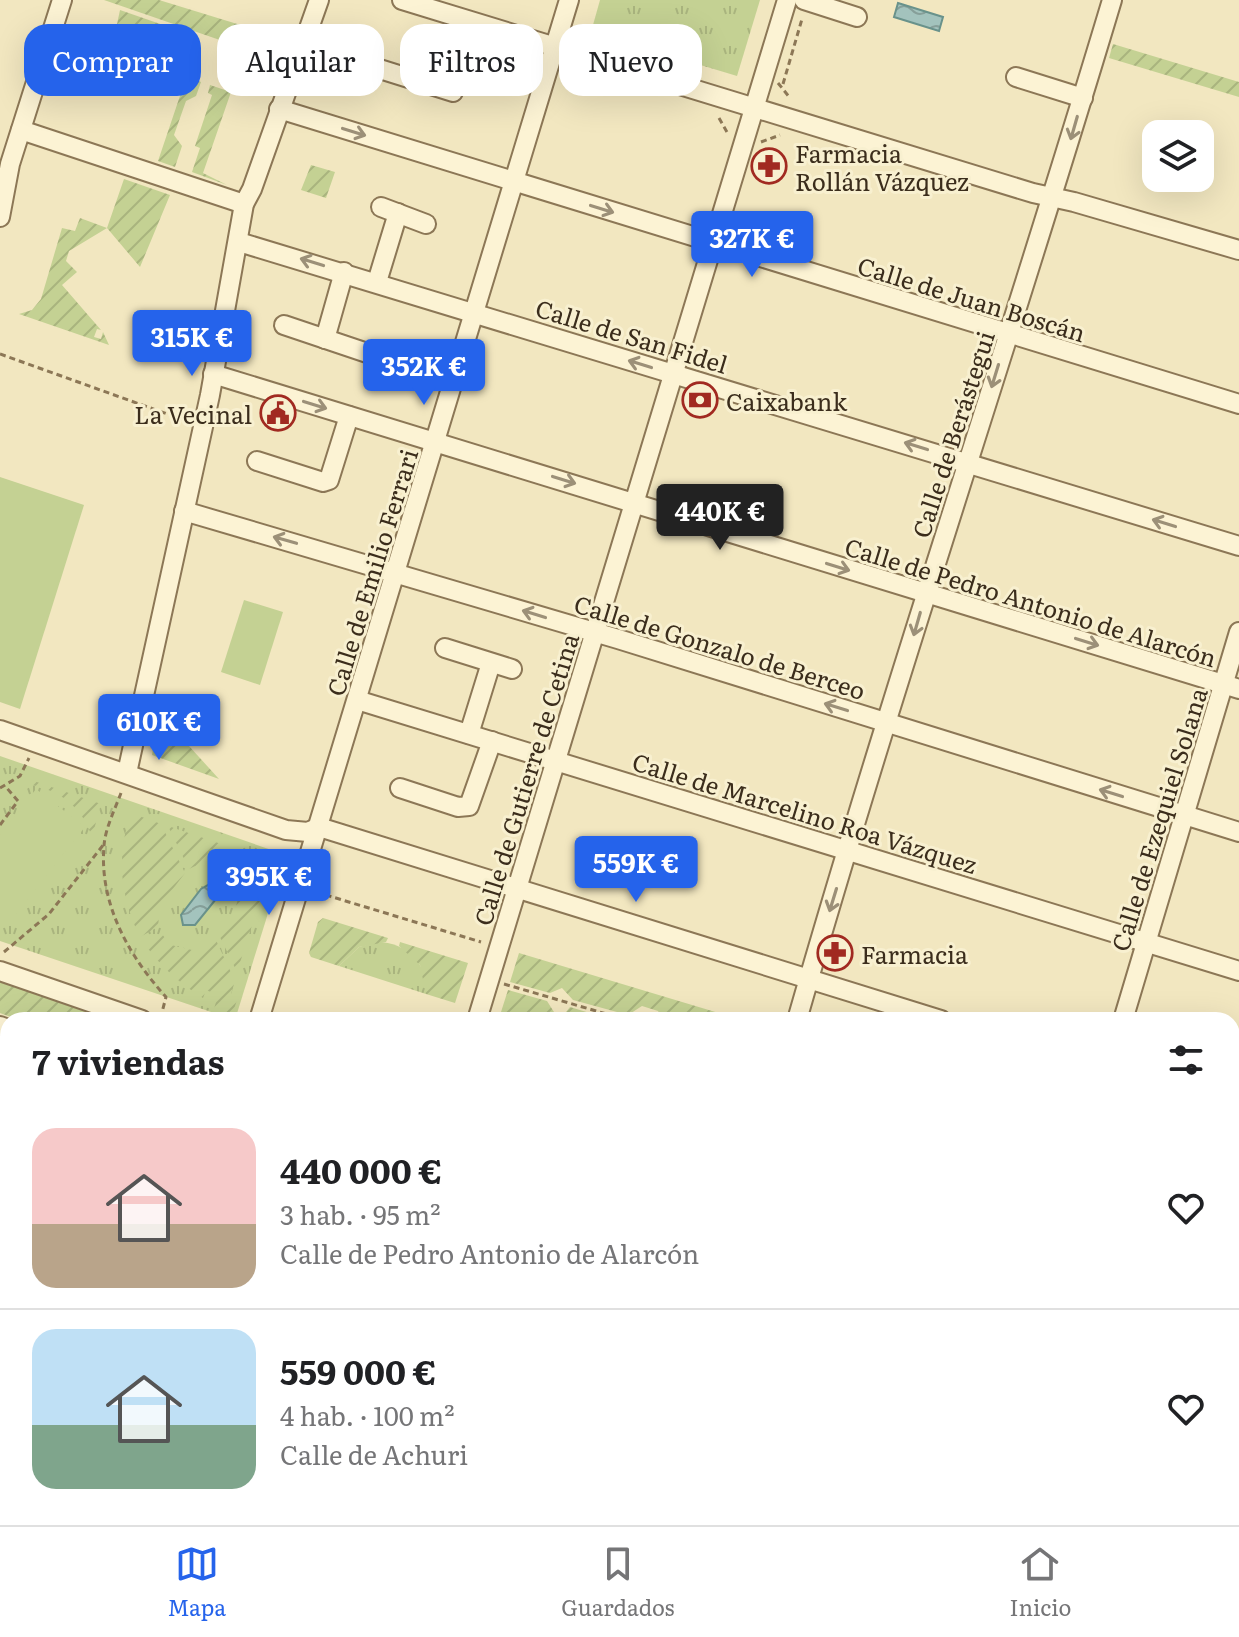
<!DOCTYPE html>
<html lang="es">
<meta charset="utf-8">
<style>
body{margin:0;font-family:Literata,serif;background:#f2f2f2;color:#202124;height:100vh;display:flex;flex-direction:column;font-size:30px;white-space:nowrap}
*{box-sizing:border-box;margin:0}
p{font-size:26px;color:#757577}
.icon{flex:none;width:44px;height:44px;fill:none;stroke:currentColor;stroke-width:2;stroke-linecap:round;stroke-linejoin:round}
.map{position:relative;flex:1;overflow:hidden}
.sheet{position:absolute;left:0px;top:1012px;width:1240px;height:514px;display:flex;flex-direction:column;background:#fff;border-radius:24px 24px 0 0;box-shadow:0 8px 32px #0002}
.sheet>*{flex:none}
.banner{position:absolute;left:24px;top:24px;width:800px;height:72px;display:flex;gap:16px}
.fabs{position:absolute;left:1142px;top:120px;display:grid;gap:16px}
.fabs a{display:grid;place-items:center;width:72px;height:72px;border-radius:16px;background:#fff;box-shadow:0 8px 32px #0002;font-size:40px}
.price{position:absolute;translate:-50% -68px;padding:0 18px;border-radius:8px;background:#2563eb;color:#fff;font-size:26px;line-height:52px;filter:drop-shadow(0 2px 4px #0008)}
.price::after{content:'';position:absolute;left:50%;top:48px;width:24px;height:18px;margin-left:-12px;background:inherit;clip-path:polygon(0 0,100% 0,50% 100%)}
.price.active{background:#222;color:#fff}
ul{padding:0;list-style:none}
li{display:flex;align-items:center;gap:24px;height:200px;padding:0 32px}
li+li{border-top:2px solid #e0e0e0}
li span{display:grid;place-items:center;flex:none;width:224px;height:160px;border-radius:24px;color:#555}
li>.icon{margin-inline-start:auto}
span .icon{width:96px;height:96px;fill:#fffc;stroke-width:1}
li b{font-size:34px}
h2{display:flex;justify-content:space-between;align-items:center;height:96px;padding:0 32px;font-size:34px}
.chip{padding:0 28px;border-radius:24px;background:#fff;box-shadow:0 8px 32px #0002;font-size:28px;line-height:72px}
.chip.active{background:#2563eb;color:#fff}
.menu{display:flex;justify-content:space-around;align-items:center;height:112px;border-top:2px solid #e0e0e0;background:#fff;font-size:22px;color:#757577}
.menu a{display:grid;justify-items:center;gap:4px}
.menu .active{color:#2563eb}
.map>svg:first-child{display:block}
.grass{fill:url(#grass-tufts)}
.garden{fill:url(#garden-furrows)}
.pitch{fill:#c4d193}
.water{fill:url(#water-waves);stroke:#69928b;stroke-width:2}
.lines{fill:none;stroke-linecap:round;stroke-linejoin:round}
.minor-casing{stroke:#8c7756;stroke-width:22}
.path{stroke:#8c7756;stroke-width:3;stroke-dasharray:6 4;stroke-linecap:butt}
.minor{stroke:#fcf3d4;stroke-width:18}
.oneway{stroke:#9c9078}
.labels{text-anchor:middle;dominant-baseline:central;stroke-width:6;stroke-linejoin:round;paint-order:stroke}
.poi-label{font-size:24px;fill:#3b2d1c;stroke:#f8f0d0;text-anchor:start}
.street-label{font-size:24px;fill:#3b2d1c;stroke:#f8f0d0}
</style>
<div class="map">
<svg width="1239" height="1525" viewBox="0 0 1239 1525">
<defs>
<pattern id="grass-tufts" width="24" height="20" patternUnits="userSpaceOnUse" patternTransform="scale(2)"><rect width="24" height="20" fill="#c4d193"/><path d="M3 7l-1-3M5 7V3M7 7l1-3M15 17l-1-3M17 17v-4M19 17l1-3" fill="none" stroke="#a9b47e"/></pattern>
<pattern id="garden-furrows" width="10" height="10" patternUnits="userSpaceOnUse" patternTransform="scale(2)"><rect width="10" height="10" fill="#c4d193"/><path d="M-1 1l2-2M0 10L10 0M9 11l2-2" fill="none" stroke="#a9b47e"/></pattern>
<pattern id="water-waves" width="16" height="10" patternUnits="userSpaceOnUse" patternTransform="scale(2)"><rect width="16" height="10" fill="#a3c3bd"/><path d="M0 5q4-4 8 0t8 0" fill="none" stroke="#869f99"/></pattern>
</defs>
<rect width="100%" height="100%" fill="#f2e7c0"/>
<g class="grass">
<path d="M600 0H760L737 76 591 32Z"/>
<path d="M0 756 286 855 235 1020 0 941Z"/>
<path d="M377 942C407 942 429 965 426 994L339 966 359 947Z"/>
</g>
<g class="garden">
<path d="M104 0H159L280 37 272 58Z"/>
<path d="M120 10 166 26 160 43 116 29Z"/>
<path d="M114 32 159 47 153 65 104 48Z"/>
<path d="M1113 44 1239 82V97L1109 58Z"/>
<path d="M180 74 201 82 196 96 186 101 174 135 182 146 175 167 158 161 184 84 174 80Z"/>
<path d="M210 85 231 92 203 173 227 185 192 172 200 148 195 146 212 95 208 93Z"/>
<path d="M311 165 335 172 326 198 301 190Z"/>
<path d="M124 179 170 195 140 267 107 228 69 251 66 261 77 272 62 285 101 330 97 329 94 337 101 339 103 332 109 345 19 314 32 310 41 299 62 228 75 231 80 218 107 228Z"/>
<path d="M159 713 219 779 152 755Z"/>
<path d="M28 779 101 804 92 837C83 808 60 790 31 785L21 795 18 791Z"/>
<path d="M131 813 161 824 185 873 160 906 158 927 140 937C120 896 116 856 131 813Z"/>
<path d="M168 826 227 846 238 861 246 862V857L253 856 260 860 234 876C221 862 206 860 189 869Z"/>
<path d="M263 864 266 882 237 972 218 933C232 916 242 904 237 881Z"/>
<path d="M323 918 388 938 386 942 359 947 339 966 311 957 309 953 318 922Z"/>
<path d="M161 933 171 945 192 950 215 938 235 981 231 994 238 997 232 1015 214 1009 218 995 206 990 203 998C179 983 160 966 144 943Z"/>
<path d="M400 942 468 963 455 1003 426 994 420 965 399 946Z"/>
<path d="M519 953 742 1020H663L658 1011 642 1006 628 1015 573 1000 562 988 550 993 510 982Z"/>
<path d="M0 982 110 1020H19L0 1013Z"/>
<path d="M508 990 547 1001 554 1012H566L570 1007 613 1020H525L501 1012Z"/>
</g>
<g class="pitch">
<path d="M0 477 84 505 20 709 0 702Z"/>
<path d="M244 600 283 612 260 685 221 672Z"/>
<path d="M36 789 85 827 9 923 0 916V835Z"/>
</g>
<g class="water">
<path d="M898 3 943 17 939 31 894 17Z"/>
<path d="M208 885 217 891 216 899 195 925H183L181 915 201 889Z"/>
</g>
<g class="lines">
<defs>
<g id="minor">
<path d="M402 0 1033 193 1074 202 1239 250"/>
<path d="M804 0 857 17"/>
<path d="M303 45 453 92"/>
<path d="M1016 77 1083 98"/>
<path d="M279 109 1239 404"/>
<path d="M21 130 244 204"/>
<path d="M381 207 426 224"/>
<path d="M0 217 10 164 62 0"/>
<path d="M239 242 1239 546"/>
<path d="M377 282 398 213"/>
<path d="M284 325 388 360"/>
<path d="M325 339 344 272"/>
<path d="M213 374 1239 689"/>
<path d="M257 461 323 482 329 480 349 416"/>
<path d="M184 511 618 639 1239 832"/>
<path d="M445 648 512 669"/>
<path d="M357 700 1239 971"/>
<path d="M0 730 286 830 308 832 319 827"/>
<path d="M469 734 491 663"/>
<path d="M127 773 210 395 244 204 252 189 319 0"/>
<path d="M400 788 458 807 469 806 492 741"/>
<path d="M319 827 941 1020"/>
<path d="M0 971 142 1020"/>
<path d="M259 1020 569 0"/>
<path d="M477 1020 787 0"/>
<path d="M797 1020C895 678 1010 341 1112 0"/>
<path d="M1123 1020 1239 632"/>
<path d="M0 1026 8 1029"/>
<path d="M1232 1137 1239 1142"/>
<path d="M1232 1267 1239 1258"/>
<path d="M0 1367 8 1369"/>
<path d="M1232 1449 1239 1454"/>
<path d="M428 1518 448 1525"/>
<path d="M929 1518 938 1525"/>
<path d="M998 1518 1007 1525"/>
<path d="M1051 1518 1060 1525"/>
<path d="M103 1525 105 1518"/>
<path d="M327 1525 330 1518"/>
<path d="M606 1525 609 1518"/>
<path d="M767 1525 770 1518"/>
<path d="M968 1525 971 1518"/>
</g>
</defs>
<use href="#minor" class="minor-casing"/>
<g class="path">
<path d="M519 56 530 72"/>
<path d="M778 83 790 98"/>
<path d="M564 84 576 73"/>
<path d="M783 84 802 19"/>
<path d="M719 118 727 132"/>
<path d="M761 142 780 135"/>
<path d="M0 354 184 420"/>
<path d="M0 788 20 776 29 758"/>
<path d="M121 793C115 809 105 829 104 846 99 904 129 956 166 997L161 1016"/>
<path d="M0 825 18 801 6 787"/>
<path d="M316 892 481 942"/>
<path d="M4 952 49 914 104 844"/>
<path d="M504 984 627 1020"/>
</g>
<use href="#minor" class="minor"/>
</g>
<defs><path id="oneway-shaft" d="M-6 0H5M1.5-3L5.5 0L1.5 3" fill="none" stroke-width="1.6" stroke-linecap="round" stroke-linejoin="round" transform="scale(2)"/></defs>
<g class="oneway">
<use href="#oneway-shaft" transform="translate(1074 128) rotate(106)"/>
<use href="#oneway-shaft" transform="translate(354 132) rotate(17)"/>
<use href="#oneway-shaft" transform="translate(602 209) rotate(17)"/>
<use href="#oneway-shaft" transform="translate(312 262) rotate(-163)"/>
<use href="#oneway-shaft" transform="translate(640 364) rotate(-163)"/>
<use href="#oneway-shaft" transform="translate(995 376) rotate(107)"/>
<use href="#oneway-shaft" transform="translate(315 405) rotate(17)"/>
<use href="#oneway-shaft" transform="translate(916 446) rotate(-163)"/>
<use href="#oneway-shaft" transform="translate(564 480) rotate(17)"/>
<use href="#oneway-shaft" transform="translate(1164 523) rotate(-163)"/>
<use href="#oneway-shaft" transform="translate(285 540) rotate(-164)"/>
<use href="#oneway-shaft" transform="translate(838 567) rotate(17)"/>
<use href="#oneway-shaft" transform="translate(534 614) rotate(-163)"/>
<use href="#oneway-shaft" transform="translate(917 624) rotate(106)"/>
<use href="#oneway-shaft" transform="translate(1087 642) rotate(17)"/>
<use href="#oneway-shaft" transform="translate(836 707) rotate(-163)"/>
<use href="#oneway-shaft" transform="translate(1111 793) rotate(-163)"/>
<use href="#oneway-shaft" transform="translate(833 900) rotate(107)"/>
</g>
<defs>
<symbol id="pharmacy-ring" viewBox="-11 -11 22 22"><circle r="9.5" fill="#f8f0d0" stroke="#a12a21" stroke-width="1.5"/><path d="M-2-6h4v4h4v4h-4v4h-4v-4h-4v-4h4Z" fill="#a12a21"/></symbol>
<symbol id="bank-ring" viewBox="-11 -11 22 22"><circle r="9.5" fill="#f8f0d0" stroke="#a12a21" stroke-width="1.5"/><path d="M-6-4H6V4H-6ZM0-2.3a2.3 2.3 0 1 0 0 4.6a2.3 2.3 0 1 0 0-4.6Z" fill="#a12a21"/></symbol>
<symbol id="civic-ring" viewBox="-11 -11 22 22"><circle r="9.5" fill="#f8f0d0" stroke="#a12a21" stroke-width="1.5"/><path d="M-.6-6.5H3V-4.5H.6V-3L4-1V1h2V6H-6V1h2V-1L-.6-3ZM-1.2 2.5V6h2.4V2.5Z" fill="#a12a21"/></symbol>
</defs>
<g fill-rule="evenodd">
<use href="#pharmacy-ring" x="749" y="146" width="40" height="40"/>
<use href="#bank-ring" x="680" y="380" width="40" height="40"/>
<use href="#civic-ring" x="258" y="393" width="40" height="40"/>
<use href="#pharmacy-ring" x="815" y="933" width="40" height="40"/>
</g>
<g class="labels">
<g class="poi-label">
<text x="795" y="152">Farmacia<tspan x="795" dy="28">Rollán Vázquez</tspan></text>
<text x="726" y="400">Caixabank</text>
<text x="252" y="413" text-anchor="end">La Vecinal</text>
<text x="861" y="953">Farmacia</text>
</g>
<g class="street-label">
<text transform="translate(972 298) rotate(17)">Calle de Juan Boscán</text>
<text transform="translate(632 335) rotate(17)">Calle de San Fidel</text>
<text transform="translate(952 434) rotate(-72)">Calle de Berástegui</text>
<text transform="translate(371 572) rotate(-73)">Calle de Emilio Ferrari</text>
<text transform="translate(1031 601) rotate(17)">Calle de Pedro Antonio de Alarcón</text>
<text transform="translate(720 646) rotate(17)">Calle de Gonzalo de Berceo</text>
<text transform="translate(525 779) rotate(-73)">Calle de Gutierre de Cetina</text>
<text transform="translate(805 812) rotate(17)">Calle de Marcelino Roa Vázquez</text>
<text transform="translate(1158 819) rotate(-73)">Calle de Ezequiel Solana</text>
</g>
</g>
</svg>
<div class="fabs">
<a><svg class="icon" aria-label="layers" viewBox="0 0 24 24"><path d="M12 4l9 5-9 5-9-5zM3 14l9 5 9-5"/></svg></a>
</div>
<b class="price" style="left:752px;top:279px">327K €</b>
<b class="price" style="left:192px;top:378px">315K €</b>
<b class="price" style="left:424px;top:407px">352K €</b>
<b class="price active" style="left:720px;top:552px">440K €</b>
<b class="price" style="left:159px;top:762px">610K €</b>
<b class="price" style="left:636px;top:904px">559K €</b>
<b class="price" style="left:269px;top:917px">395K €</b>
<div class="banner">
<a class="chip active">Comprar</a>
<a class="chip">Alquilar</a>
<a class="chip">Filtros</a>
<a class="chip">Nuevo</a>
</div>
<section class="sheet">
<h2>7 viviendas<svg class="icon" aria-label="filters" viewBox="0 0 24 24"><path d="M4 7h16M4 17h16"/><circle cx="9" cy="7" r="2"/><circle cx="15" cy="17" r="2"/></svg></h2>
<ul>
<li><span style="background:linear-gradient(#f6c9c9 60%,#b9a48a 0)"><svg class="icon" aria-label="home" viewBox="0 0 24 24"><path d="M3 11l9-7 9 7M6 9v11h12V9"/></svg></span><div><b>440 000 €</b><p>3 hab. · 95 m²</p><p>Calle de Pedro Antonio de Alarcón</p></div><svg class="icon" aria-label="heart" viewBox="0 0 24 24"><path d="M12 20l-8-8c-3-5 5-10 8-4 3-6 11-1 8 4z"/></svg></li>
<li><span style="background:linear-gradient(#bfe0f5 60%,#7fa58c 0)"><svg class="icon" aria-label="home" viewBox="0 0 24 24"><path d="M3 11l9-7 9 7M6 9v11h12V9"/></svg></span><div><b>559 000 €</b><p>4 hab. · 100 m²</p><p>Calle de Achuri</p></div><svg class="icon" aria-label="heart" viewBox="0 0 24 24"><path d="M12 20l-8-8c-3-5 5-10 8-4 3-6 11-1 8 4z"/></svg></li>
</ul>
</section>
</div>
<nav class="menu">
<a class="active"><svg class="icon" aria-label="map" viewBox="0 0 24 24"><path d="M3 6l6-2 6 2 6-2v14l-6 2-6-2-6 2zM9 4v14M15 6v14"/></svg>Mapa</a>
<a><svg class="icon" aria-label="saved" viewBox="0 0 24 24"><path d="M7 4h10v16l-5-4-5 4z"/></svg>Guardados</a>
<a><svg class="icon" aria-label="home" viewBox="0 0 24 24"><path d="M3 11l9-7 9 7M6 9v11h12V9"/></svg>Inicio</a>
</nav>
